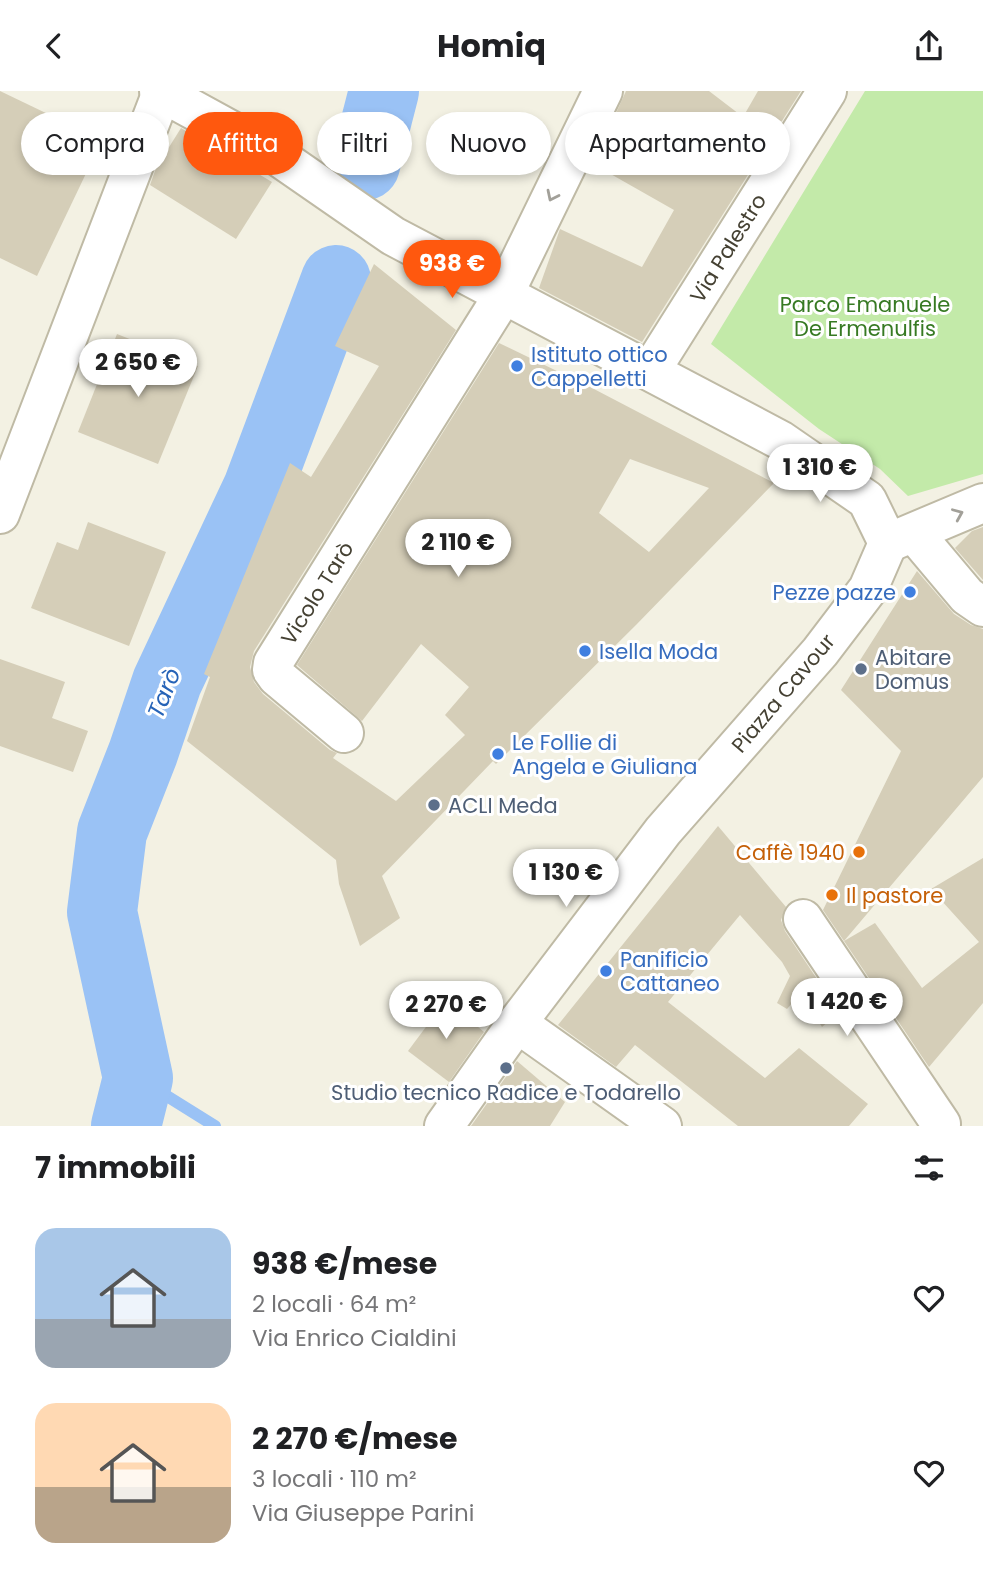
<!DOCTYPE html>
<html lang="it">
<meta charset="utf-8">
<style>
body{margin:0;font-family:Poppins,sans-serif;background:#f6f6f6;color:#202124;height:100vh;display:flex;flex-direction:column;font-size:26px;white-space:nowrap}
*{box-sizing:border-box;margin:0}
p{font-size:23px;color:#757577}
.icon{flex:none;width:38px;height:38px;fill:none;stroke:currentColor;stroke-width:2;stroke-linecap:round;stroke-linejoin:round}
.map{position:relative;height:1035px;overflow:hidden}
.drawer{display:flex;flex-direction:column;background:#fff;flex:1}
.drawer>*{flex:none}
.guide{position:absolute;left:21px;top:21px;width:942px;height:63px;display:flex;gap:14px}
.price{position:absolute;translate:-50% -60px;padding:0 16px;border-radius:24px;background:#fff;color:#222;font-size:23px;line-height:46px;filter:drop-shadow(0 2px 4px #0008)}
.price::after{content:'';position:absolute;left:50%;top:42px;width:21px;height:16px;margin-left:-10px;background:inherit;clip-path:polygon(0 0,100% 0,50% 100%)}
.price.active{background:#ff580e;color:#fff}
ul{padding:0;list-style:none}
li{display:flex;align-items:center;gap:21px;height:175px;padding:0 35px}
li span{display:grid;place-items:center;flex:none;width:196px;height:140px;border-radius:21px;color:#555}
li>.icon{margin-inline-start:auto}
span .icon{width:84px;height:84px;fill:#fffc;stroke-width:1}
li b{font-size:30px}
h2{display:flex;justify-content:space-between;align-items:center;height:84px;padding:0 35px;font-size:30px}
.tag{padding:0 24px;border-radius:32px;background:#fff;box-shadow:0 4px 10px #0003;font-size:24px;line-height:63px}
.tag.active{background:#ff580e;color:#fff}
header{display:flex;justify-content:space-between;align-items:center;height:91px;padding:0 35px;background:#fff;font-size:32px;font-weight:700}
.map>svg:first-child{display:block}
.green{fill:#c3eaa9}
.lines{fill:none;stroke-linecap:round;stroke-linejoin:round}
.stream{stroke:#9ac2f5;stroke-width:12}
.river{stroke:#9ac2f5;stroke-width:70}
.building{fill:#d5ceb8;fill-rule:evenodd}
.minor-casing{stroke:#bfbaa5;stroke-width:42}
.minor{stroke:#fff;stroke-width:38}
.oneway{stroke:#a2a099}
.shop-dot{fill:#3f7fe0;stroke:#fff;stroke-width:2.5}
.service-dot{fill:#5c6f8a;stroke:#fff;stroke-width:2.5}
.food-dot{fill:#e8710a;stroke:#fff;stroke-width:2.5}
.labels{text-anchor:middle;dominant-baseline:central;stroke-width:6;stroke-linejoin:round;paint-order:stroke}
.street-label{font-size:21px;fill:#454133;stroke:#fff}
.park-label{font-size:21px;fill:#377a23;stroke:#fff}
.shop-label{font-size:21px;fill:#366cbe;stroke:#fff;text-anchor:start}
.service-label{font-size:21px;fill:#4e5e75;stroke:#fff;text-anchor:start}
.food-label{font-size:21px;fill:#c56008;stroke:#fff;text-anchor:end}
.water-label{font-size:23px;font-style:italic;fill:#2663b7;stroke:#fff}
</style>
<header><svg class="icon" aria-label="back" viewBox="0 0 24 24"><path d="M15 5l-7 7 7 7"/></svg>Homiq<svg class="icon" aria-label="share" viewBox="0 0 24 24"><path d="M12 15V3M7 8l5-5 5 5M5 13v7h14v-7"/></svg></header>
<div class="map">
<svg width="983" height="1035" viewBox="0 0 983 1035">
<rect width="100%" height="100%" fill="#f3f1e3"/>
<path class="green" d="M865 0H983V383L908 405 880 378 819 338 711 253Z"/>
<g class="lines">
<path class="stream" d="M138 987 215 1035"/>
<g class="river">
<path d="M365 74 384 0"/>
<path d="M126 1035 138 987 102 821 112 741 143 662 167 591 258 397 336 189"/>
</g>
</g>
<g class="building">
<path d="M0 0 102 49 37 185 0 167Z"/>
<path d="M626 0H709L743 26 758 0H801L642 251 539 197 560 138 642 176 674 119 593 73Z"/>
<path d="M181 37 272 91 236 148 150 94 156 77Z"/>
<path d="M374 173 456 239 254 560 250 576 254 591 263 603 330 659 337 662 333 667 396 710 465 644 445 624 469 596 421 553 362 630 297 574 499 252 594 298 774 392 637 533 496 673 493 670 382 785 400 827 360 855 339 793 336 769 187 650 210 586 204 583 290 372 311 386 379 275 335 255ZM630 368 709 397 649 461 599 422Z"/>
<path d="M117 243 198 275 158 373 78 341Z"/>
<path d="M88 431 166 461 129 555 31 517 57 451 78 459Z"/>
<path d="M983 436V489L955 457 972 440Z"/>
<path d="M917 480 954 523 971 534 983 538V686L844 850 823 819 901 660 841 599Z"/>
<path d="M0 568 65 591 52 627 88 640 73 681 0 655Z"/>
<path d="M718 735 786 816 781 829 785 840 839 921 822 936 801 902 787 918 777 912 790 885 782 871 740 824 668 911 765 987 799 957 868 1013 849 1035H738L635 954 616 976 558 934Z"/>
<path d="M983 767V912L929 976 844 850 875 832 922 897 979 851 931 798Z"/>
<path d="M446 909 484 941 449 991 408 960Z"/>
<path d="M517 970 565 1011 550 1035H471Z"/>
</g>
<g class="lines">
<defs>
<g id="minor">
<path d="M159 0 276 64 393 145 780 349 867 409 888 452"/>
<path d="M651 279 827 0"/>
<path d="M0 423 162 1"/>
<path d="M914 442 967 505 983 516"/>
<path d="M888 452 983 412"/>
<path d="M344 642 277 586 272 579 273 572 504 203 603 0"/>
<path d="M803 828 941 1033"/>
<path d="M517 932 662 1035"/>
<path d="M444 1035 517 932 663 740 820 561 868 498 888 452"/>
</g>
</defs>
<use href="#minor" class="minor-casing"/>
<use href="#minor" class="minor"/>
</g>
<defs><path id="oneway-chevron" d="M-2-3.5L2.5 0L-2 3.5" fill="none" stroke-width="1.6" stroke-linecap="round" stroke-linejoin="round" transform="scale(1.75)"/></defs>
<g class="oneway">
<use href="#oneway-chevron" transform="translate(552 105) rotate(116)"/>
<use href="#oneway-chevron" transform="translate(958 423) rotate(-23)"/>
</g>
<g class="shop-dot">
<circle cx="517" cy="275" r="7"/>
<circle cx="910" cy="501" r="7"/>
<circle cx="585" cy="560" r="7"/>
<circle cx="498" cy="663" r="7"/>
<circle cx="606" cy="880" r="7"/>
</g>
<g class="service-dot">
<circle cx="861" cy="578" r="7"/>
<circle cx="434" cy="714" r="7"/>
<circle cx="506" cy="977" r="7"/>
</g>
<g class="food-dot">
<circle cx="859" cy="761" r="7"/>
<circle cx="832" cy="804" r="7"/>
</g>
<g class="labels">
<g class="street-label">
<text transform="translate(728 157) rotate(-58)">Via Palestro</text>
<text transform="translate(317 502) rotate(-58)">Vicolo Tarò</text>
<text transform="translate(783 602) rotate(-50)">Piazza Cavour</text>
</g>
<g class="park-label">
<text x="865" y="213">Parco Emanuele<tspan x="865" dy="24">De Ermenulfis</tspan></text>
</g>
<g class="shop-label">
<text x="531" y="263">Istituto ottico<tspan x="531" dy="24">Cappelletti</tspan></text>
<text x="896" y="501" text-anchor="end">Pezze pazze</text>
<text x="599" y="560">Isella Moda</text>
<text x="512" y="651">Le Follie di<tspan x="512" dy="24">Angela e Giuliana</tspan></text>
<text x="620" y="868">Panificio<tspan x="620" dy="24">Cattaneo</tspan></text>
</g>
<g class="service-label">
<text x="875" y="566">Abitare<tspan x="875" dy="24">Domus</tspan></text>
<text x="448" y="714">ACLI Meda</text>
<text x="506" y="1001" text-anchor="middle">Studio tecnico Radice e Todarello</text>
</g>
<g class="food-label">
<text x="845" y="761">Caffè 1940</text>
<text x="846" y="804" text-anchor="start">Il pastore</text>
</g>
<g class="water-label">
<text transform="translate(164 602) rotate(-68)">Tarò</text>
</g>
</g>
</svg>
<b class="price active" style="left:452px;top:209px">938 €</b>
<b class="price" style="left:138px;top:308px">2 650 €</b>
<b class="price" style="left:820px;top:413px">1 310 €</b>
<b class="price" style="left:458px;top:488px">2 110 €</b>
<b class="price" style="left:566px;top:818px">1 130 €</b>
<b class="price" style="left:847px;top:947px">1 420 €</b>
<b class="price" style="left:446px;top:950px">2 270 €</b>
<div class="guide">
<a class="tag">Compra</a>
<a class="tag active">Affitta</a>
<a class="tag">Filtri</a>
<a class="tag">Nuovo</a>
<a class="tag">Appartamento</a>
</div>
</div>
<section class="drawer">
<h2>7 immobili<svg class="icon" aria-label="filters" viewBox="0 0 24 24"><path d="M4 7h16M4 17h16"/><circle cx="9" cy="7" r="2"/><circle cx="15" cy="17" r="2"/></svg></h2>
<ul>
<li><span style="background:linear-gradient(#a9c7e8 65%,#9aa5b1 0)"><svg class="icon" aria-label="home" viewBox="0 0 24 24"><path d="M3 11l9-7 9 7M6 9v11h12V9"/></svg></span><div><b>938 €/mese</b><p>2 locali · 64 m²</p><p>Via Enrico Cialdini</p></div><svg class="icon" aria-label="heart" viewBox="0 0 24 24"><path d="M12 20l-8-8c-3-5 5-10 8-4 3-6 11-1 8 4z"/></svg></li>
<li><span style="background:linear-gradient(#ffd9b3 60%,#b9a48a 0)"><svg class="icon" aria-label="home" viewBox="0 0 24 24"><path d="M3 11l9-7 9 7M6 9v11h12V9"/></svg></span><div><b>2 270 €/mese</b><p>3 locali · 110 m²</p><p>Via Giuseppe Parini</p></div><svg class="icon" aria-label="heart" viewBox="0 0 24 24"><path d="M12 20l-8-8c-3-5 5-10 8-4 3-6 11-1 8 4z"/></svg></li>
</ul>
</section>
